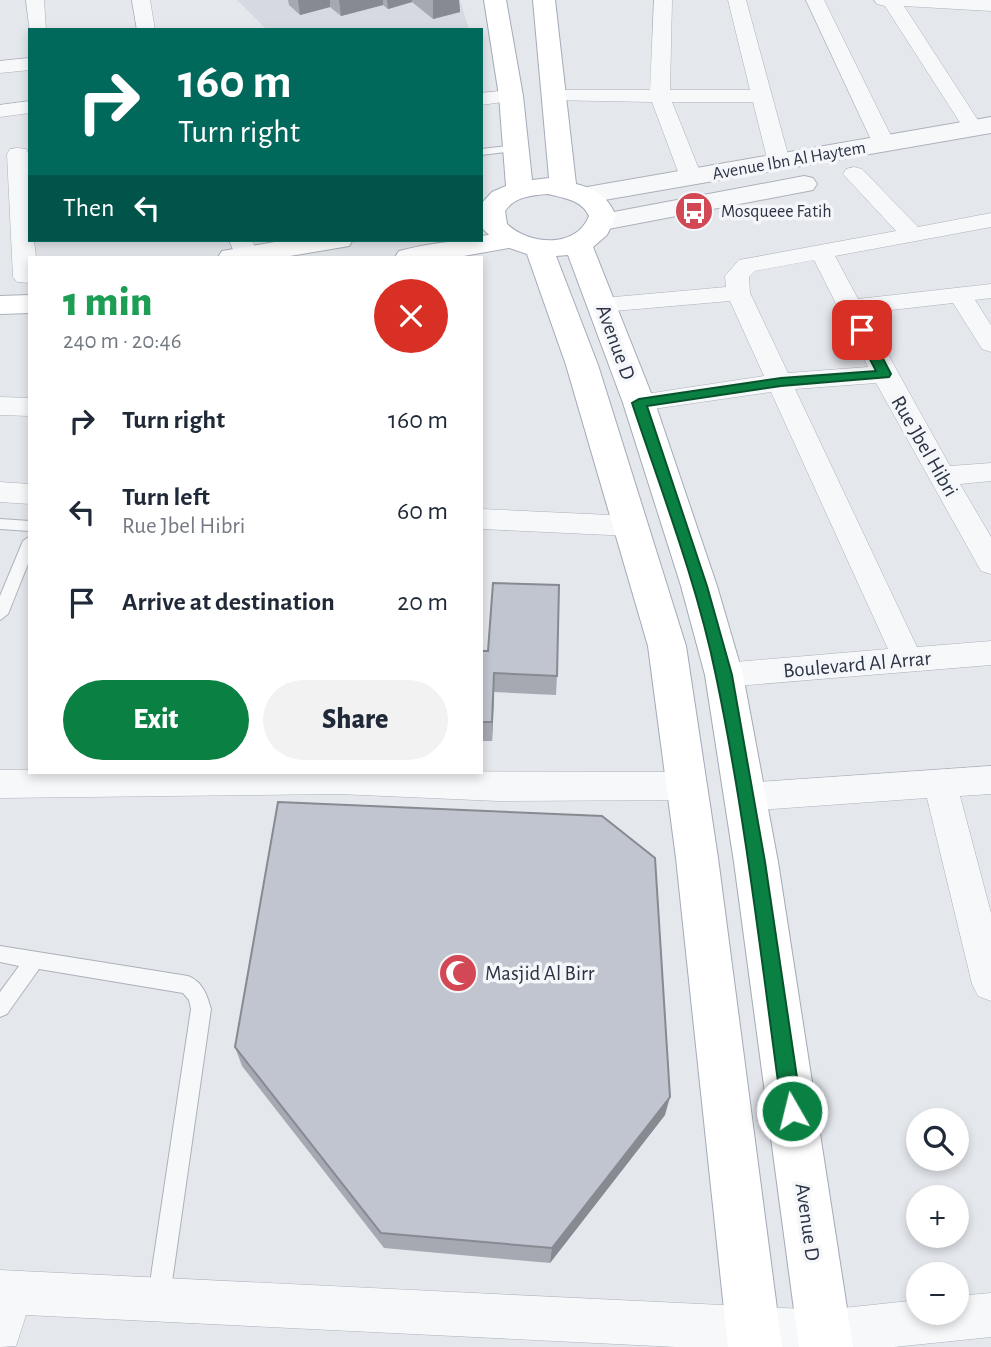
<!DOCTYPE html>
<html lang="en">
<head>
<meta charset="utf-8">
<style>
	:root { --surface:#fff; --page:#f2f2f3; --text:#1f2937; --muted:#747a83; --accent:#0b8043 }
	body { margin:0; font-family:"Alegreya Sans",sans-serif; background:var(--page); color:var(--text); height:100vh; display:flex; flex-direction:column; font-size:26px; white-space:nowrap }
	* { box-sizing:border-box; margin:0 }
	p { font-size:23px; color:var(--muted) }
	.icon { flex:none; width:38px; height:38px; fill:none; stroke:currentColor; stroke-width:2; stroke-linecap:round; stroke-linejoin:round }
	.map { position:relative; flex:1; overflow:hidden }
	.panel { position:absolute; left:28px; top:256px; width:455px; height:518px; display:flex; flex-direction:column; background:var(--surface); border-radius:0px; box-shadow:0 4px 10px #0003 }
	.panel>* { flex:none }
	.hud { position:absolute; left:28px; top:28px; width:455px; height:214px; border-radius:0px; box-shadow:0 4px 10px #0003; background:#00695c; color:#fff; overflow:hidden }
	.fabs { position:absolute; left:906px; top:1108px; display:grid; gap:14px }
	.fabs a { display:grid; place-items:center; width:63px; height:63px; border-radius:50%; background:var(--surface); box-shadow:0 4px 10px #0003; font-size:35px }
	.pin { position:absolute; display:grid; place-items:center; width:60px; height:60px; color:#fff; margin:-30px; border-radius:14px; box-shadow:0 4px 10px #0006 }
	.me { position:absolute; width:77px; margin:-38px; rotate:352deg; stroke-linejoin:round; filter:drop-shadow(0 0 5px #0008) }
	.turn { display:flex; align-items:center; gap:24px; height:147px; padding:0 35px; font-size:32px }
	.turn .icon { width:91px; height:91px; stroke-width:2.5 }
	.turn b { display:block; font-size:49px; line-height:60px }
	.then { display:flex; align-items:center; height:66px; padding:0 35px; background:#0003; gap:14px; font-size:26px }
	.round { display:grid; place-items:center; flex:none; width:74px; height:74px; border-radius:37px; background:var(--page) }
	.overview { display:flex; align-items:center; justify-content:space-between; height:119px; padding:0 35px }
	h1 { font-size:42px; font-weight:800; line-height:52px; color:#1e9e55 }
	.button { display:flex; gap:14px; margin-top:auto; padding:14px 35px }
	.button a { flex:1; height:80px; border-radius:42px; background:var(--accent); color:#fff; font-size:28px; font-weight:800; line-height:80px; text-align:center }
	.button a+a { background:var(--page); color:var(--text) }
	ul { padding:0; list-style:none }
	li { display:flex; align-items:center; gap:21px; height:91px; padding:0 35px }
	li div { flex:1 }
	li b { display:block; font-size:26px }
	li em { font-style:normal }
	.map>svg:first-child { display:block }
	.built { fill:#d6d9e1 }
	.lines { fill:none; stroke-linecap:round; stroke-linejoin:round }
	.service-casing { stroke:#acb1ba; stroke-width:2 }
	.minor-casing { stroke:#acb1ba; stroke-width:1 }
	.tertiary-casing { stroke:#acb1ba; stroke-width:2 }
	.secondary-casing { stroke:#acb1ba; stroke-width:2 }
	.primary-casing { stroke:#a3aab8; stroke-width:2 }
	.service { fill:#f7f8fa; fill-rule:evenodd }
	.minor { fill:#f7f8fa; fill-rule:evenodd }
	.tertiary { fill:#f7f8fa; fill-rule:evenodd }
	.secondary { fill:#fff; fill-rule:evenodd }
	.primary { fill:#fff; fill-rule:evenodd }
	.wall { fill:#a6a9b2 }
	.shaded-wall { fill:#878a91 }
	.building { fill:#c1c5cf; stroke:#878a91; stroke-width:2 }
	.route { fill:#0b8043; stroke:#07532c; stroke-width:2 }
	.labels { text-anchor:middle; stroke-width:7; stroke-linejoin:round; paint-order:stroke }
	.far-street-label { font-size:18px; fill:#2b3345; stroke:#f4f6f9 }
	.far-poi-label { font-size:18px; fill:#2b3345; stroke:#f4f6f9; text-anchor:start }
	.street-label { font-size:21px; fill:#2b3345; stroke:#f4f6f9 }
	.poi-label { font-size:21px; fill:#2b3345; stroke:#f4f6f9; text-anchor:start }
</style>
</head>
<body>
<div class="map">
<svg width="991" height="1347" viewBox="0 0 991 1347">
	<rect width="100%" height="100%" fill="#e4e7ec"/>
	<path class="built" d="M237,0h223l9,30h-202z"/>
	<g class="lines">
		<defs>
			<path id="service" d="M517,145l5,3 -1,2 -40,5v-6z
				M0,519l30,2v10l-30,-2z
				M30,536v23l-22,55 -8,6v-24l23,-55z
				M0,946l188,30c15,6 19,19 23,33l-41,287 -3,8 -8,3 -8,-3 -3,-8 43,-287 -2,-9 -6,-7 -144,-24 -32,45 -7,3v-25l19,-26 -19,-4z"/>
			<path id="minor" d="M26,0h18l2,30h-16v3z
				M132,0h18l5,30h-18z
				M654,0h18l-2,90h80l-22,-90h18l44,162 -3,5h-16l-3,-5 -15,-60h-81l30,75 -3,5h-16l-3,-5 -28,-75 -103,-2 -3,-4 3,-4 7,-2h94z
				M806,0h18l71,144 -4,4h-14l-4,-4z
				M874,0h117v11l-87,-5 79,122 -3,4h-14l-81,-126 -8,-2z
				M30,58v12l-30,3v-12z
				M511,90l7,2 3,4 -3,4 -37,5v-12z
				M30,101v12l-30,4v-12z
				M18,148l8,1 3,5 1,86h4l2,17h-6v26l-13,-1 -4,-5 -6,-123 3,-5z
				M854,167l8,2 56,58 73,-14v14l-156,29 23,43 133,-15v14l-16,2 16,25v27l-9,-3 -29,-46 -88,10 85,153 41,-3v18l-31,3 31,53v37l-10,-3 -105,-188 -81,6 122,258 74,-6v24l-267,22 -11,-3 -5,-9 5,-9 11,-3 164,-14 -117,-257 -132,19 -9,-2 -4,-6 4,-6 9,-2 125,-19 -34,-75 -127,11 -9,-2 -3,-5 3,-5 9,-2 123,-11 -1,-11 14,-16 157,-29 -53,-57 3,-5zM814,260l54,107 -80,6 -38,-80 -1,-16 6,-6z
				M229,240h23l6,15 -22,2z
				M0,397l30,1v18l-30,-1z
				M0,482l30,2v20l-30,-2z
				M481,509l150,7 10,3 4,7 -4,7 -10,3 -150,-7z
				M991,766v28l-31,2 31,117v88l-13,-5 -6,-12 -45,-186 -183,13 -12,-4 -5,-10 5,-10 12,-4z
				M0,770l687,2 12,4 5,10 -5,10 -12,4 -189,1 -159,-7 -339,4z
				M0,1270l824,40 95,-10v12h38v-16l34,-3v44l-97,10h-217l-651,-32 -10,31 -16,1z"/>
			<path id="tertiary" d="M991,117v16l-404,70 -10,-2 -4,-6 4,-6 10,-2z
				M804,176l9,2 4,6 -4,6 -210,40 -10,-2 -4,-6 4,-6 10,-2z"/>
			<path id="secondary" d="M510,232l10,2 4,6 -4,6 -62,11h-63l4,-6c27,-7 55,-11 82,-11v-4z
				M287,240h66l-4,6 -65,11h-66l4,-6z
				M30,295v18l-30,1v-18z"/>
			<path id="primary" d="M484,0h22l17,96 9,84 17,-2 -16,-178h22l21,184c21,5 32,13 40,32l-9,19 -14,12 62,156 62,183 26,89 35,187 75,485h-54l-65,-485 -29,-187 -24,-89 -58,-183 -55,-148 -12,1 42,109 88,281 32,212 64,489h-54l-52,-489 -28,-212 -82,-281 -39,-111 -29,-10 -17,-17v-23l11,-12 14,-6 -7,-90zM548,194c16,4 34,6 41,22 -13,33 -60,29 -82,8l-2,-13c9,-14 27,-16 43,-17z"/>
		</defs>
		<use href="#service" class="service-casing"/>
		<use href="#minor" class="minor-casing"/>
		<use href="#tertiary" class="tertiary-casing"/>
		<use href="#secondary" class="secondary-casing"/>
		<use href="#primary" class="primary-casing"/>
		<use href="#service" class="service"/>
		<use href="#minor" class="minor"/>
		<use href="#tertiary" class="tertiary"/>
		<use href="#secondary" class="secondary"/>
		<use href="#primary" class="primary"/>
	</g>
	<path class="wall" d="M288,0h171l1,12 -27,7 -21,-17 -24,7 -5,-4 -42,11 -11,-9 -30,8 -11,-10z
		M481,651l76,25 -1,19 -62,-3 -2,49h-11z
		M235,1047l430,68 -115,148 -166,-15 -142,-182z"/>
	<path class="shaded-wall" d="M298,0h32v7l-30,8z
		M339,0h44v5l-42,11z
		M387,0h25v2l-24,7z
		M433,0h26l1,12 -27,7z
		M494,673v19l-2,49v-19z
		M670,1097l-5,18 -115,148 2,-15z"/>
	<path class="building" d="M493,583l66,2 -2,91 -63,-3 -2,49h-11v-71h7z
		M278,802l324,14 53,42 15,239 -118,151 -171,-15 -146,-186z"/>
	<path class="route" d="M862,326l6,4 23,44 -2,3 -108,9 -134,20 60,180 25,89 33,187 37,249 -3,7 -7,3 -7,-3 -3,-7c-20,-145 -36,-292 -66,-435 -19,-93 -54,-183 -84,-273l7,-4 142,-21 95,-7 -21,-41z"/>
	<defs>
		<symbol id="bus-disc" viewBox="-11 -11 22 22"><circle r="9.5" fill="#d24855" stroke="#f4f6f9"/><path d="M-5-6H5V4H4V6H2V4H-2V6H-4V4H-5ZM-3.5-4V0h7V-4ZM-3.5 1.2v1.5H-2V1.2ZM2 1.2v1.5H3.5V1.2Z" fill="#fff"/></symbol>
		<symbol id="mosque-disc" viewBox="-11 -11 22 22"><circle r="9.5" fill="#d24855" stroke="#f4f6f9"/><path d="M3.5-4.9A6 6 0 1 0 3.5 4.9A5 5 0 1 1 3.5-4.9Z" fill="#fff"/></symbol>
	</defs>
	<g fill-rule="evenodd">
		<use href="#bus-disc" x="672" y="189" width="44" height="44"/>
		<use href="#mosque-disc" x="436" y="951" width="44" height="44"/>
	</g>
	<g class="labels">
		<g class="far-street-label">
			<text transform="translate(789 160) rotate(-10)" y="6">Avenue Ibn Al Haytem</text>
		</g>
		<g class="far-poi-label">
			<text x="721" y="217">Mosqueee Fatih</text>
		</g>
		<g class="street-label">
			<text transform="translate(616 342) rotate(70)" y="7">Avenue D</text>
			<text transform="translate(925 446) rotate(60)" y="7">Rue Jbel Hibri</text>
			<text transform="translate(857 664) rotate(-5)" y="7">Boulevard Al Arrar</text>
			<text transform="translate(808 1222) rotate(82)" y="7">Avenue D</text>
		</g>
		<g class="poi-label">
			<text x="485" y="980">Masjid Al Birr</text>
		</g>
	</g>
</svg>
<div class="fabs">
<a><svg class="icon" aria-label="search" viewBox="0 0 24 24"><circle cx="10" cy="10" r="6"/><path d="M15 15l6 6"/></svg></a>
<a>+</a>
<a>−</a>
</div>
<div class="pin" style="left:862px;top:330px;background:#d93025"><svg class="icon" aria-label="arrive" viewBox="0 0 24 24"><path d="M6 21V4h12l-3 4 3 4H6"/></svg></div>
<svg class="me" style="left:792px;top:1111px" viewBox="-20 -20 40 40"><circle r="17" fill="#0b8043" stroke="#fff" stroke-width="3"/><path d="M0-11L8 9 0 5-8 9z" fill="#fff"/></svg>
<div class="hud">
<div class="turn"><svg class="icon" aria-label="right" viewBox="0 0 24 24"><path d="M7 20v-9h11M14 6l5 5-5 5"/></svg><div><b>160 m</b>Turn right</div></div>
<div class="then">Then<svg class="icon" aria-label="left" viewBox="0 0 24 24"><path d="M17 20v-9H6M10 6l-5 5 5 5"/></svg></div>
</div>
<section class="panel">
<div class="overview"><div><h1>1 min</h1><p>240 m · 20:46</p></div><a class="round" style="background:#d93025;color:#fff"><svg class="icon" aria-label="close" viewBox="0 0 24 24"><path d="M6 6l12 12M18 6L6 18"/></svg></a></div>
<ul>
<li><svg class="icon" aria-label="right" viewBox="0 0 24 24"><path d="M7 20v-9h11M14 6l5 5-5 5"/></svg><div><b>Turn right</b></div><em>160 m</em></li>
<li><svg class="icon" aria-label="left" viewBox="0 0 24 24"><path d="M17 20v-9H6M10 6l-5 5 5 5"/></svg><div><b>Turn left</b><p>Rue Jbel Hibri</p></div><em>60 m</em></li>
<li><svg class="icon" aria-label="arrive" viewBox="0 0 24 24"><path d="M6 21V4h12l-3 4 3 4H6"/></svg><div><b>Arrive at destination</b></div><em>20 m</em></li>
</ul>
<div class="button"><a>Exit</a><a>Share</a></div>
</section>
</div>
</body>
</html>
